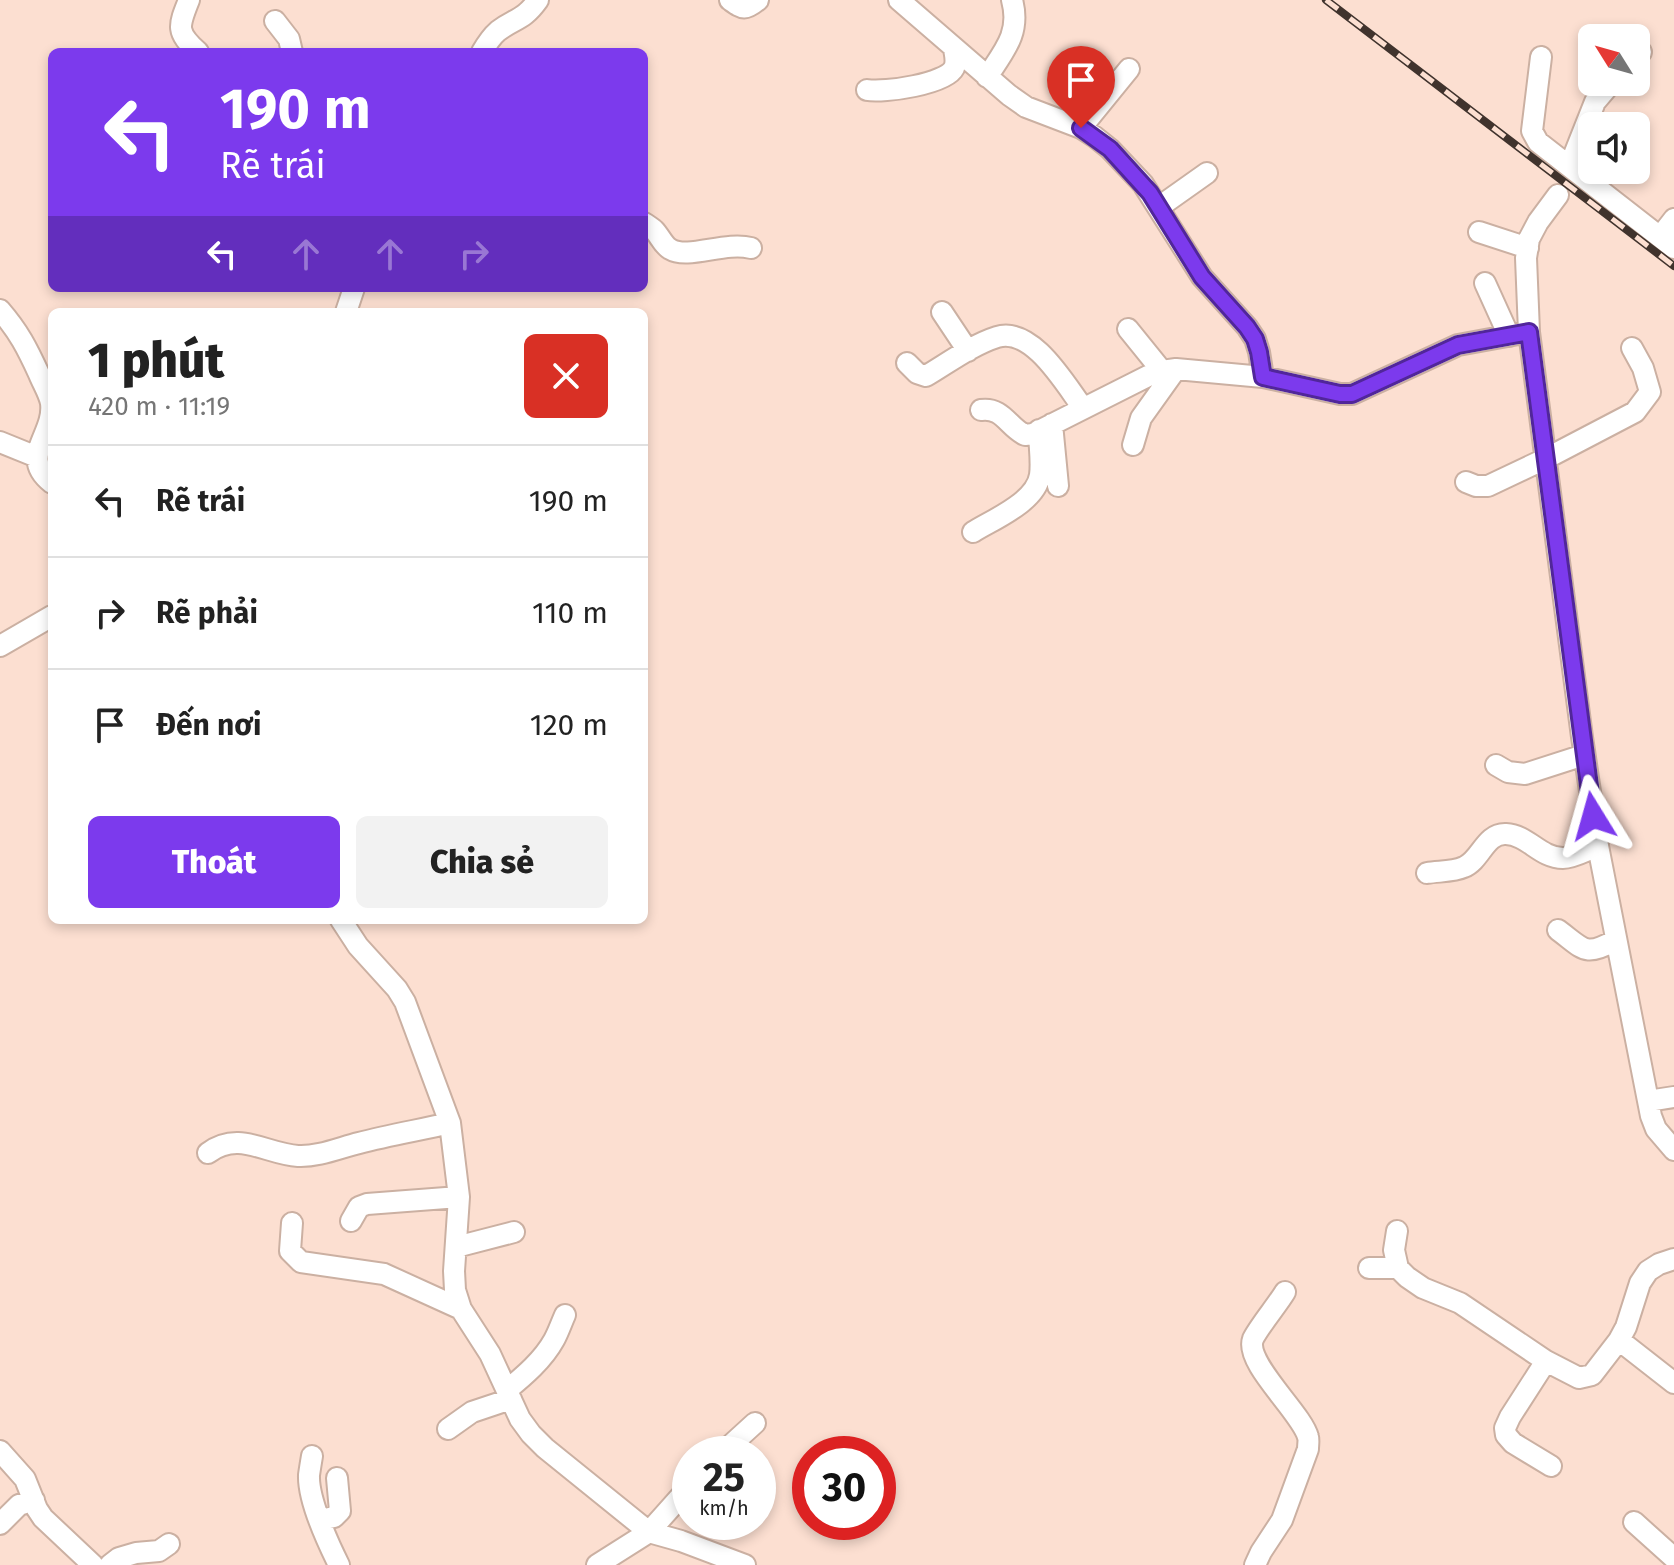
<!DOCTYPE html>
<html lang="vi">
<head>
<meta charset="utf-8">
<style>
	:root { --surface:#fff; --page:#f2f2f2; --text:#222; --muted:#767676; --line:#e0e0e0; --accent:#7c3aed }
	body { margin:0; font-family:"Fira Sans",sans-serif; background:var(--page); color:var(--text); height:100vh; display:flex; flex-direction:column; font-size:30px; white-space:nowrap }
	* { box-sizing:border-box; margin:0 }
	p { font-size:26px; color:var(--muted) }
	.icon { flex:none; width:44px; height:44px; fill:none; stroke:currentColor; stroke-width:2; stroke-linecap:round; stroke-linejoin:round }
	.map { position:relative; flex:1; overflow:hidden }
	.panel { position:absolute; left:48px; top:308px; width:600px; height:616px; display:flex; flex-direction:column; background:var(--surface); border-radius:12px; box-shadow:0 4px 12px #0003 }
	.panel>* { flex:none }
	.banner { position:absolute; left:48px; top:48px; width:600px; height:244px; border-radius:12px; box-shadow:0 4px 12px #0003; background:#7c3aed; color:#fff; overflow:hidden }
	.needle { width:52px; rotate:307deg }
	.tools { position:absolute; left:1578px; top:24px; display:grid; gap:16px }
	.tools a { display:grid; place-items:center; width:72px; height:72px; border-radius:12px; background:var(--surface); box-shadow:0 4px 12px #0003; font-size:40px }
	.speed { position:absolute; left:672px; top:1436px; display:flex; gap:16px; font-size:40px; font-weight:700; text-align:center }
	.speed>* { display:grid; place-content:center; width:104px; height:104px; border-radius:50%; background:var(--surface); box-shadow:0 4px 12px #0003; line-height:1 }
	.speed small { font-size:20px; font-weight:400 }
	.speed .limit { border:12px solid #d22; background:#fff; color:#111 }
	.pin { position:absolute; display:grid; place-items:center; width:68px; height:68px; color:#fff; margin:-82px -34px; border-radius:50% 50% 50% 0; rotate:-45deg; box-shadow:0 0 8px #0007 }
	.pin .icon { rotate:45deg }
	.me { position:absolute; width:88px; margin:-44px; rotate:352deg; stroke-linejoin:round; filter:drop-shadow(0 0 6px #0008) }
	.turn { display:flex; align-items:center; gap:28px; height:168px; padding:0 40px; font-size:36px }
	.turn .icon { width:104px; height:104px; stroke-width:2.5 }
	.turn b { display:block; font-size:56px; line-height:68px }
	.lanes { display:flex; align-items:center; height:76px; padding:0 40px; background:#0003; justify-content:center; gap:40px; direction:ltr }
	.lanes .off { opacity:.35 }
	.round { display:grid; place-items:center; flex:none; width:84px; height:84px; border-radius:12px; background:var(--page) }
	.overview { display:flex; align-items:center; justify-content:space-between; height:136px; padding:0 40px }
	h1 { font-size:48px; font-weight:800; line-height:60px }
	.primary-button { display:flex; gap:16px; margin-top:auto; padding:16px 40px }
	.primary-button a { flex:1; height:92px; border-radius:12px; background:var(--accent); color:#fff; font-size:32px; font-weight:800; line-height:92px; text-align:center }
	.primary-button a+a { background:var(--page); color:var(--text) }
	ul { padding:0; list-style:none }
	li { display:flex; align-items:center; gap:24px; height:112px; padding:0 40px; border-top:2px solid var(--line) }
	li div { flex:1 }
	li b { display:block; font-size:30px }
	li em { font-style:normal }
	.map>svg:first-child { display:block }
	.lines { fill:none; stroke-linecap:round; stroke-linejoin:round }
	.minor-casing { stroke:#cbb0a2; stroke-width:24 }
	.minor { stroke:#fff; stroke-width:20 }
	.rail-casing { stroke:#40332d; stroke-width:8 }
	.rail { stroke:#fcdfd1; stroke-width:5; stroke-dasharray:15; stroke-linecap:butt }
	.route-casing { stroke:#51269a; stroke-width:20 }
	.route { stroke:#7c3aed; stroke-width:14 }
</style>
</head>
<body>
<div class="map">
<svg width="1674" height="1565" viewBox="0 0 1674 1565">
	<rect width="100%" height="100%" fill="#fcdfd1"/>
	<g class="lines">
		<defs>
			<path id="minor" d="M189,0c-11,27 -13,32 9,52
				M730,0c13,9 15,11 28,0
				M899,0l110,95 17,12 55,21 14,9 15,12 33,35 59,93 45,50 8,12 4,13 4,25
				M275,21l14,18 3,13
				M482,52c4,-7 9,-15 16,-21 17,-13 25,-10 40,-31
				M1541,57l-9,74 6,11 136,106
				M1636,57l5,-5
				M987,77c17,-26 34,-44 25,-77
				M867,90c17,3 79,-6 87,-22 3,-6 1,-13 0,-19
				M1081,128l48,-59
				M1570,165l25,-63 17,-20
				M1558,195l-20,27 -9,17 -3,19 3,74 53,405 16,109 53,270 5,13 18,21
				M1159,207l48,-34
				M644,223c2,1 9,6 10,7 6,6 9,15 16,19 18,11 55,-8 81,-1
				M1479,232l49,16
				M1660,237l14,-18
				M1485,283l24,53
				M0,310c19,22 27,38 39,64 4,10 10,19 12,29 4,32 -33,54 1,80
				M346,312l8,-24
				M942,312l26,39
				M1128,329l34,42
				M907,363l10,10 9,3c22,-13 46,-31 71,-39 35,-11 68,47 86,71
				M981,410c22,-3 27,17 44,25l8,-1 115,-58 14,-5 14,-2 87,8 77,17h12l106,-49 71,-13
				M1052,424l6,62
				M0,442l37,15
				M1133,445l8,-27 35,-49
				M1466,482l10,4h12l59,-28 88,-46 15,-20 -7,-24 -11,-20
				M973,532c21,-13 63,-30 67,-57 2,-14 -1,-30 -1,-45
				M0,646l52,-30
				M1496,765l12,7 17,2 59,-19
				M1427,873c12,-2 26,-1 37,-6 17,-7 21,-34 42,-33 22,1 34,24 57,24 11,0 24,-8 35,-12
				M341,920l17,26 39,43 8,13 45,121 9,74 -5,74 1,19 6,19 29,45 30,65 11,15 14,14 104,84 41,-46
				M1558,930c27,20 26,27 58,10
				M1648,1101l26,-4
				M208,1153c31,-23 58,1 90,3 20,1 41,-8 61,-13 30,-8 61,-13 91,-20
				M351,1221l8,-14 8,-3 92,-7
				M292,1223l-2,28 11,11 83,12 77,35
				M1397,1231l-3,19 4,18 9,9 16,11 37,15 86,58 33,17 13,-3 27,-35 7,-13 14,-44 8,-12 11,-7 15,-5
				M456,1247l58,-15
				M1369,1268h29
				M1619,1340l55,43
				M1546,1361l-36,56 -5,11 1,7 7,8 38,23
				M507,1390c17,-14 36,-30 47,-50 4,-7 7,-16 11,-25
				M448,1429l24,-17 39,-13
				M0,1451l25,28 12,30 6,9 50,47
				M721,1454l34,-31
				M312,1456c-1,6 -2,12 -3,19 -1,24 19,68 30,90
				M320,1520l14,-3 6,-6 -3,-33
				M1634,1522l40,36
				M0,1524l19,-19 15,-5
				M110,1565l9,-7 17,-5 23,-2 10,-7
				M597,1565l52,-33 32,9 64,24
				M1255,1565l6,-13 21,-32 26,-71c0,-4 1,-9 0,-12 -6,-24 -64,-74 -55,-98 5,-11 25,-35 32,-47"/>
		</defs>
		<use href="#minor" class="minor-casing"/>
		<use href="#minor" class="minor"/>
		<defs>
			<path id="rail" d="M1326,0l348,266"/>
		</defs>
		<use href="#rail" class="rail-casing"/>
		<use href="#rail" class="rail"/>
	</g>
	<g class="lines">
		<defs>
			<path id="route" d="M1081,128l29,21 40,44 52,84 45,50 8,12 4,13 4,25 77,17h12l106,-49 71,-13 64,484"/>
		</defs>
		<use href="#route" class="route-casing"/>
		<use href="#route" class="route"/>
	</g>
</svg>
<div class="tools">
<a><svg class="needle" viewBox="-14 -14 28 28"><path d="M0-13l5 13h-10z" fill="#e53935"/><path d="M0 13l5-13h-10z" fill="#767676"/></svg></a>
<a><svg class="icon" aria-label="sound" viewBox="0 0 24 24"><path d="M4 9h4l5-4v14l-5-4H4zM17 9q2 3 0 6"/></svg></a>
</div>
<div class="speed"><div>25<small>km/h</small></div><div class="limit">30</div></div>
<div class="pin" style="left:1081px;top:128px;background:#d93025"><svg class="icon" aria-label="arrive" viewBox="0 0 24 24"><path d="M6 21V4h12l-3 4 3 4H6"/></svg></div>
<svg class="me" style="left:1593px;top:816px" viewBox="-20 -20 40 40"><path d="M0-17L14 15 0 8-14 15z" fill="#7c3aed" stroke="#fff" stroke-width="4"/></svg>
<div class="banner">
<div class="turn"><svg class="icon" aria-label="left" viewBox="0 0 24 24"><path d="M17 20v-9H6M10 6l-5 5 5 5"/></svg><div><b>190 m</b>Rẽ trái</div></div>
<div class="lanes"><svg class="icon" aria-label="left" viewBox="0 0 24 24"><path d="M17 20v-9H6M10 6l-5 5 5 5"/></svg><svg class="icon off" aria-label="ahead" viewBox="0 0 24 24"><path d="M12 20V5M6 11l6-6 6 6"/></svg><svg class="icon off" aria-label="ahead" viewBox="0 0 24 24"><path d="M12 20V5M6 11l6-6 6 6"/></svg><svg class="icon off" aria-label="right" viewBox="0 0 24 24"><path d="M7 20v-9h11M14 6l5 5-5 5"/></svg></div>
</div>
<section class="panel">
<div class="overview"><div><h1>1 phút</h1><p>420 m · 11:19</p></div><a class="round" style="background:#d93025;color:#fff"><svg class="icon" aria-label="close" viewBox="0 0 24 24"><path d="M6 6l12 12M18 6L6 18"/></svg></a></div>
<ul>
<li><svg class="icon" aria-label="left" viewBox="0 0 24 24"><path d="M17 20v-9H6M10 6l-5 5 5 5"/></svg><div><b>Rẽ trái</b></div><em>190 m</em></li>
<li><svg class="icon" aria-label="right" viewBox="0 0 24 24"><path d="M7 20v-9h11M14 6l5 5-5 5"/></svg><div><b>Rẽ phải</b></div><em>110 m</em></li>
<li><svg class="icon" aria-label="arrive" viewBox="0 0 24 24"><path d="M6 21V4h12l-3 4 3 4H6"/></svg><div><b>Đến nơi</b></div><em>120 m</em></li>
</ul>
<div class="primary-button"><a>Thoát</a><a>Chia sẻ</a></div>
</section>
</div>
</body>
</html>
